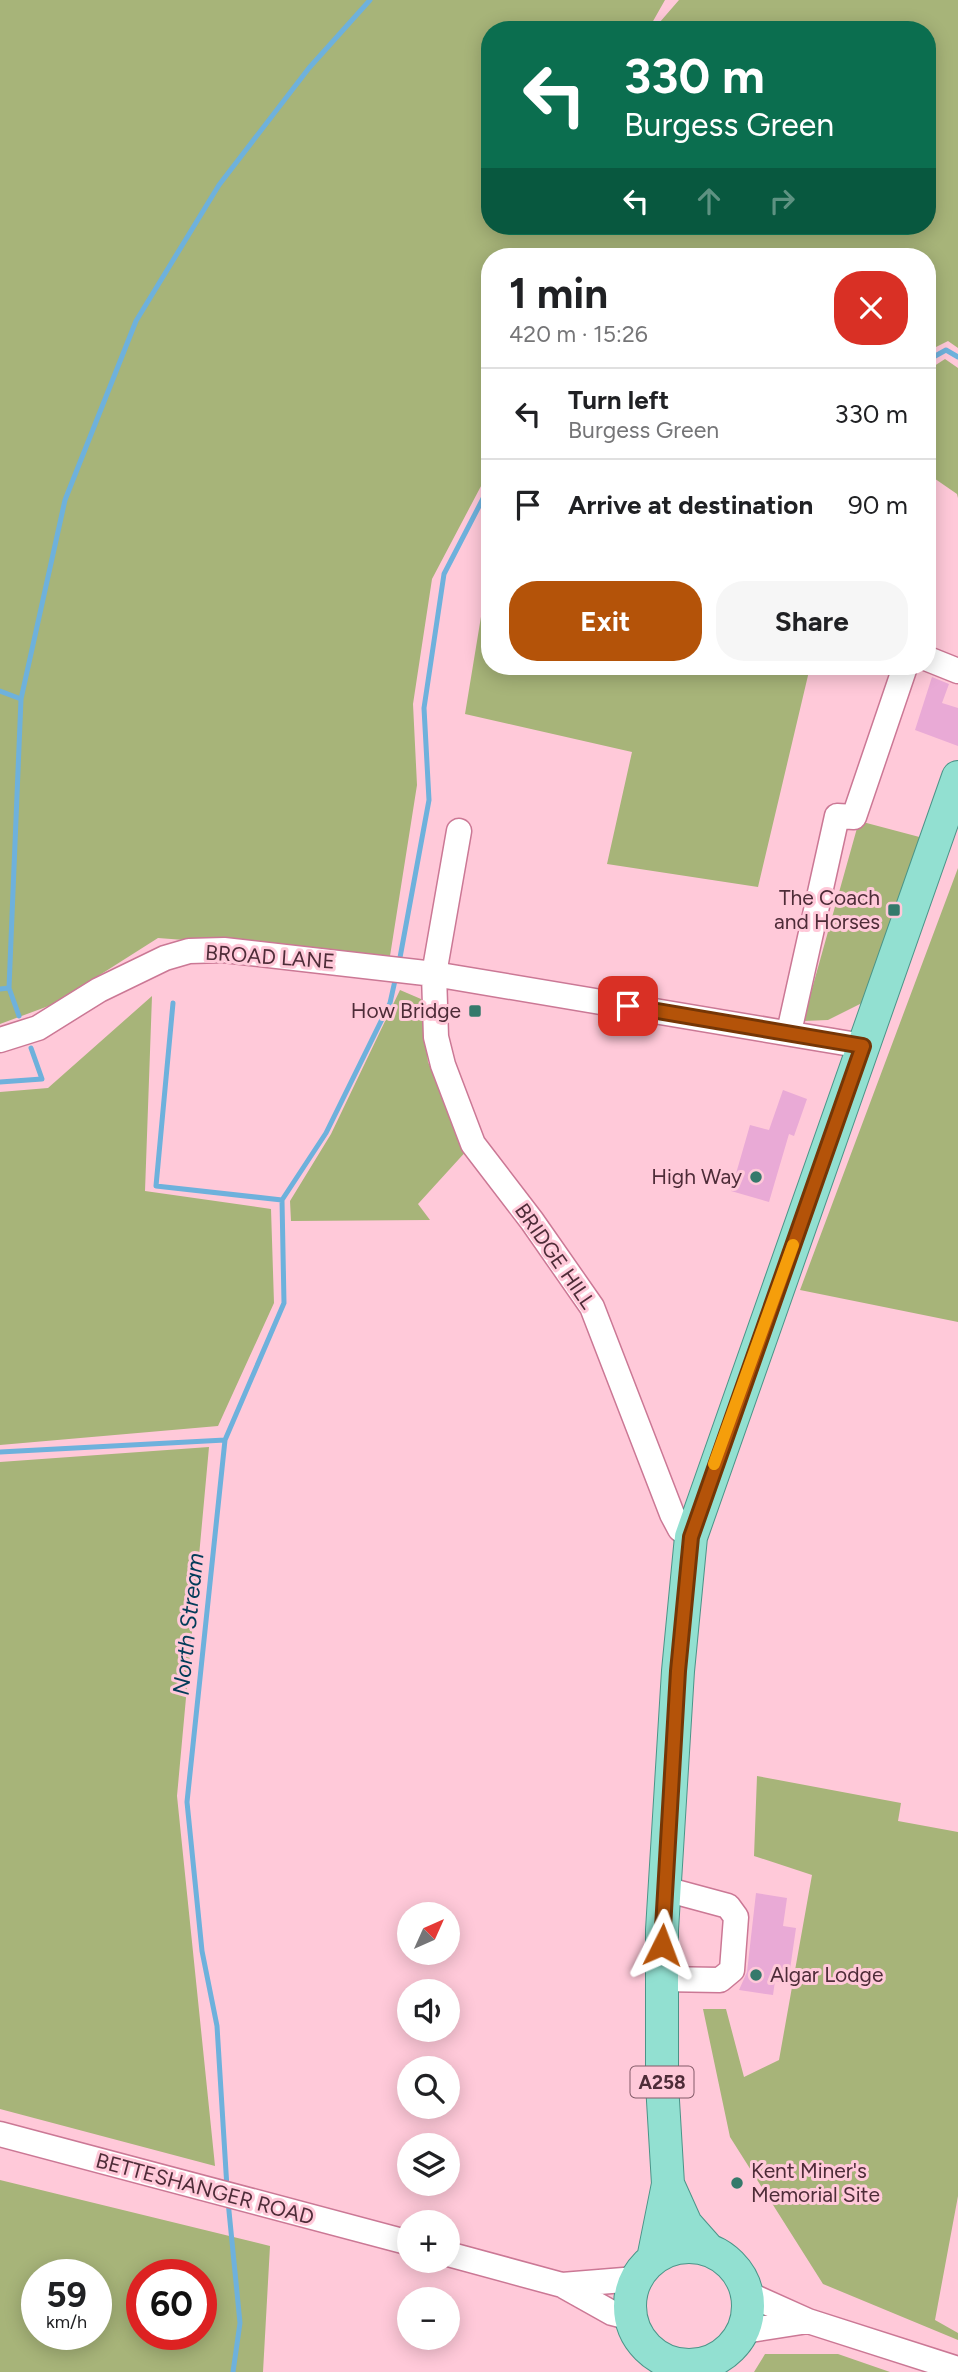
<!DOCTYPE html>
<html lang="en">
<head>
<meta charset="utf-8">
<style>
	:root { --surface:#fff; --page:#f6f6f6; --text:#202124; --muted:#757577; --line:#e0e0e0; --accent:#b45309 }
	body { margin:0; font-family:Figtree,sans-serif; background:var(--page); color:var(--text); height:100vh; display:flex; flex-direction:column; font-size:26px; white-space:nowrap }
	* { box-sizing:border-box; margin:0 }
	p { font-size:23px; color:var(--muted) }
	.icon { flex:none; width:38px; height:38px; fill:none; stroke:currentColor; stroke-width:2; stroke-linecap:round; stroke-linejoin:round }
	.map { position:relative; flex:1; overflow:hidden }
	.panel { position:absolute; left:481px; top:248px; width:455px; height:427px; display:flex; flex-direction:column; background:var(--surface); border-radius:28px; box-shadow:0 4px 18px #0003 }
	.panel>* { flex:none }
	.guide { position:absolute; left:481px; top:21px; width:455px; height:214px; border-radius:28px; box-shadow:0 4px 18px #0003; background:#0b6e4f; color:#fff; overflow:hidden }
	.needle { width:46px; rotate:45deg }
	.tools { position:absolute; left:397px; top:1902px; display:grid; gap:14px }
	.tools a { display:grid; place-items:center; width:63px; height:63px; border-radius:50%; background:var(--surface); box-shadow:0 4px 18px #0003; font-size:35px }
	.speed { position:absolute; left:21px; top:2259px; display:flex; gap:14px; font-size:35px; font-weight:700; text-align:center }
	.speed>* { display:grid; place-content:center; width:91px; height:91px; border-radius:50%; background:var(--surface); box-shadow:0 4px 18px #0003; line-height:1 }
	.speed small { font-size:18px; font-weight:400 }
	.speed .limit { border:10px solid #d22; background:#fff; color:#111 }
	.pin { position:absolute; display:grid; place-items:center; width:60px; height:60px; color:#fff; margin:-30px; border-radius:14px; box-shadow:0 4px 10px #0006 }
	.me { position:absolute; width:77px; margin:-38px; rotate:3deg; stroke-linejoin:round; filter:drop-shadow(0 0 5px #0008) }
	.turn { display:flex; align-items:center; gap:24px; height:147px; padding:0 28px; font-size:32px }
	.turn .icon { width:91px; height:91px; stroke-width:2.5 }
	.turn b { display:block; font-size:49px; line-height:60px }
	.lanes { display:flex; align-items:center; height:66px; padding:0 28px; background:#0003; justify-content:center; gap:35px; direction:ltr }
	.lanes .off { opacity:.35 }
	.round { display:grid; place-items:center; flex:none; width:74px; height:74px; border-radius:28px; background:var(--page) }
	.overview { display:flex; align-items:center; justify-content:space-between; height:119px; padding:0 28px }
	h1 { font-size:42px; font-weight:700; line-height:52px }
	.cta { display:flex; gap:14px; margin-top:auto; padding:14px 28px }
	.cta a { flex:1; height:80px; border-radius:28px; background:var(--accent); color:#fff; font-size:28px; font-weight:700; line-height:80px; text-align:center }
	.cta a+a { background:var(--page); color:var(--text) }
	ul { padding:0; list-style:none }
	li { display:flex; align-items:center; gap:21px; height:91px; padding:0 28px; border-top:2px solid var(--line) }
	li div { flex:1 }
	li b { display:block; font-size:26px }
	li em { font-style:normal }
	.map>svg:first-child { display:block }
	.green { fill:#a7b479; fill-rule:evenodd }
	.lines { fill:none; stroke-linecap:round; stroke-linejoin:round }
	.stream { stroke:#6eb1dc; stroke-width:5 }
	.building { fill:#e9aad6 }
	.minor-casing { stroke:#cb7895; stroke-width:27 }
	.major-casing { stroke:#4b9488; stroke-width:34 }
	.minor { stroke:#fff; stroke-width:24 }
	.major { stroke:#92e0d1; stroke-width:32 }
	.route-casing { stroke:#753606; stroke-width:18 }
	.route { stroke:#b45309; stroke-width:12 }
	.slow { stroke:#f59e0b; stroke-width:12 }
	.poi-dot { fill:#35796b; stroke:#ffc9d9; stroke-width:2.5 }
	.labels { text-anchor:middle; stroke-width:6; stroke-linejoin:round; paint-order:stroke }
	.shield { fill:#ffc9d9; stroke:#835b68; stroke-width:2 }
	.shield-label { font-size:19px; font-weight:bold; fill:#4e2c38 }
	.poi-label { font-size:21px; fill:#4e2c38; stroke:#ffc9d9; text-anchor:end }
	.street-label { font-size:21px; fill:#4e2c38; stroke:#ffc9d9 }
	.water-label { font-size:23px; font-style:italic; fill:#023c59; stroke:#ffc9d9 }
</style>
</head>
<body>
<div class="map">
<svg width="958" height="2372" viewBox="0 0 958 2372">
	<rect width="100%" height="100%" fill="#ffc9d9"/>
	<path class="green" d="M0,0h665l-17,30h-158v196h438v-196h-275l26,-30h279v348l-10,-7 -20,10v-94h-438v212l-58,110 -19,125 4,81 -27,171 -232,-18 -104,66 -54,20z
		M945,359l13,9v130l-1,-4 -29,-20v-104z
		M490,562v105h320l-52,220 -151,-23 25,-112 -167,-38z
		M859,821l68,18 -63,163 -36,18 -25,1z
		M958,868v454l-158,-32z
		M400,990l21,9 7,63 41,86 -51,56 12,16 -139,1 -1,-20 41,-67z
		M152,996l-7,195 126,18 3,94 -56,123 -218,19v-353l48,-4z
		M209,1447l-32,349 38,370 -215,-57v-647z
		M757,1776l144,27 -3,18 60,11v364l-23,124 23,13v7l-135,-56 -93,-147 -27,-128h23l18,68 35,-17 33,-185 -58,-19z
		M0,2180l270,66 -7,126h-263zM37,2275h59v59h-59zM142,2275h59v59h-59z
		M765,2354h73l52,18h-136z"/>
	<g class="lines">
		<path class="stream" d="M928,360l18,-10 12,7
			M0,691l21,8
			M399,963l30,-163 -5,-92 20,-134 46,-89
			M9,988l10,28
			M0,989l9,-1 12,-289 44,-199 71,-179 83,-136 90,-117 61,-68
			M173,1003l-17,183 126,14
			M0,1082l42,-3 -11,-31
			M282,1200l44,-67 64,-130 6,-27
			M0,1452l225,-12
			M227,2188l-10,-162 -15,-75 -15,-149 38,-362 59,-137 -2,-103
			M228,2201l12,122 -7,49"/>
	</g>
	<path class="building" d="M932,677l17,7 -7,19 16,5v38l-43,-16z
		M783,1090l24,9 -13,37 -5,-2 -20,68 -38,-11 19,-66 19,5z
		M756,1893l31,5 -4,28 13,2 -8,55 -13,-2 -2,14 -34,-5 8,-18z"/>
	<g class="lines">
		<defs>
			<path id="minor" d="M928,659l30,12
				M459,831l-25,143 2,63 7,28 30,79 59,77 60,86 80,207 8,15 11,8
				M789,1032l48,-216 17,1 51,-150
				M0,1040l38,-12 61,-38 66,-32 24,-7 35,-1 210,24 429,72
				M661,1979l59,1 12,-10 4,-53 -8,-11 -63,-17
				M0,2134l410,109
				M448,2254l114,31 50,28 19,5
				M562,2285l74,-6
				M748,2294l60,27 150,48
				M744,2331l64,-10"/>
			<path id="major" d="M630 2306a59 59 0 1 1 118 0a59 59 0 1 1-118 0Z
				M709,2250l-23,-26 -18,-40 -6,-100v-154l16,-259 13,-134 267,-760
				M653,2259l15,-75"/>
		</defs>
		<use href="#minor" class="minor-casing"/>
		<use href="#major" class="major-casing"/>
		<use href="#minor" class="minor"/>
		<use href="#major" class="major"/>
	</g>
	<g class="lines">
		<defs>
			<path id="route" d="M628,1006l235,40 -172,491 -13,134 -16,274"/>
		</defs>
		<use href="#route" class="route-casing"/>
		<use href="#route" class="route"/>
		<path class="slow" d="M714,1464l79,-219"/>
	</g>
	<g class="poi-dot">
		<rect x="887" y="903" width="14" height="14" rx="3.5"/>
		<rect x="468" y="1004" width="14" height="14" rx="3.5"/>
		<circle cx="756" cy="1177" r="7"/>
		<circle cx="756" cy="1975" r="7"/>
		<circle cx="737" cy="2183" r="7"/>
	</g>
	<g class="labels">
		<rect class="shield" x="630.5" y="2066.5" width="63" height="31" rx="5"/>
		<g class="shield-label">
			<text x="662" y="2089">A258</text>
		</g>
		<g class="poi-label">
			<text x="880" y="905">The Coach<tspan x="880" dy="24">and Horses</tspan></text>
			<text x="461" y="1018">How Bridge</text>
			<text x="742" y="1184">High Way</text>
			<text x="770" y="1982" text-anchor="start">Algar Lodge</text>
			<text x="751" y="2178" text-anchor="start">Kent Miner's<tspan x="751" dy="24">Memorial Site</tspan></text>
		</g>
		<g class="street-label">
			<text transform="translate(270 957) rotate(4)" y="7">BROAD LANE</text>
			<text transform="translate(555 1256) rotate(55)" y="7">BRIDGE HILL</text>
			<text transform="translate(205 2189) rotate(15)" y="7">BETTESHANGER ROAD</text>
		</g>
		<g class="water-label">
			<text transform="translate(188 1624) rotate(-84)" y="8">North Stream</text>
		</g>
	</g>
</svg>
<div class="tools">
<a><svg class="needle" viewBox="-14 -14 28 28"><path d="M0-13l5 13h-10z" fill="#e53935"/><path d="M0 13l5-13h-10z" fill="#757577"/></svg></a>
<a><svg class="icon" aria-label="sound" viewBox="0 0 24 24"><path d="M4 9h4l5-4v14l-5-4H4zM17 9q2 3 0 6"/></svg></a>
<a><svg class="icon" aria-label="search" viewBox="0 0 24 24"><circle cx="10" cy="10" r="6"/><path d="M15 15l6 6"/></svg></a>
<a><svg class="icon" aria-label="layers" viewBox="0 0 24 24"><path d="M12 4l9 5-9 5-9-5zM3 14l9 5 9-5"/></svg></a>
<a>+</a>
<a>−</a>
</div>
<div class="speed"><div>59<small>km/h</small></div><div class="limit">60</div></div>
<div class="pin" style="left:628px;top:1006px;background:#d93025"><svg class="icon" aria-label="arrive" viewBox="0 0 24 24"><path d="M6 21V4h12l-3 4 3 4H6"/></svg></div>
<svg class="me" style="left:662px;top:1945px" viewBox="-20 -20 40 40"><path d="M0-17L14 15 0 8-14 15z" fill="#b45309" stroke="#fff" stroke-width="4"/></svg>
<div class="guide">
<div class="turn"><svg class="icon" aria-label="left" viewBox="0 0 24 24"><path d="M17 20v-9H6M10 6l-5 5 5 5"/></svg><div><b>330 m</b>Burgess Green</div></div>
<div class="lanes"><svg class="icon" aria-label="left" viewBox="0 0 24 24"><path d="M17 20v-9H6M10 6l-5 5 5 5"/></svg><svg class="icon off" aria-label="ahead" viewBox="0 0 24 24"><path d="M12 20V5M6 11l6-6 6 6"/></svg><svg class="icon off" aria-label="right" viewBox="0 0 24 24"><path d="M7 20v-9h11M14 6l5 5-5 5"/></svg></div>
</div>
<section class="panel">
<div class="overview"><div><h1>1 min</h1><p>420 m · 15:26</p></div><a class="round" style="background:#d93025;color:#fff"><svg class="icon" aria-label="close" viewBox="0 0 24 24"><path d="M6 6l12 12M18 6L6 18"/></svg></a></div>
<ul>
<li><svg class="icon" aria-label="left" viewBox="0 0 24 24"><path d="M17 20v-9H6M10 6l-5 5 5 5"/></svg><div><b>Turn left</b><p>Burgess Green</p></div><em>330 m</em></li>
<li><svg class="icon" aria-label="arrive" viewBox="0 0 24 24"><path d="M6 21V4h12l-3 4 3 4H6"/></svg><div><b>Arrive at destination</b></div><em>90 m</em></li>
</ul>
<div class="cta"><a>Exit</a><a>Share</a></div>
</section>
</div>
</body>
</html>
